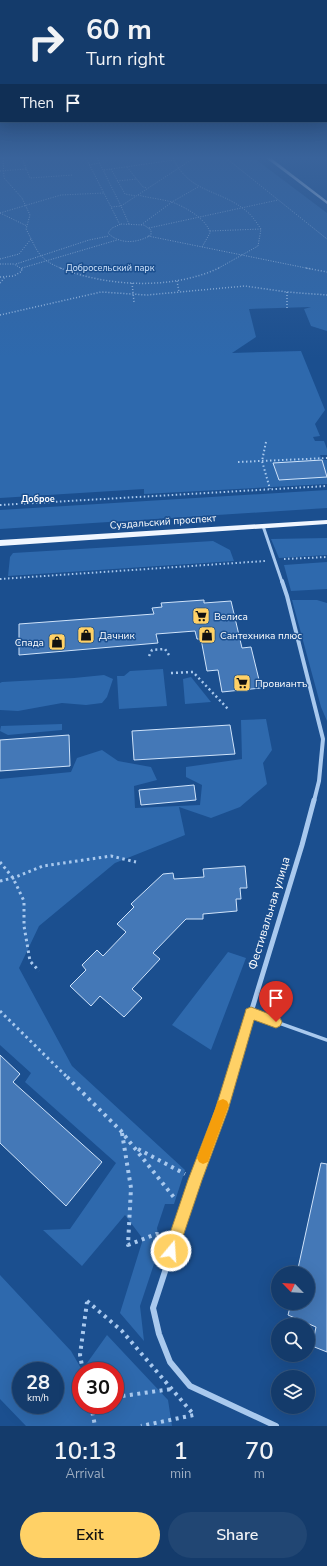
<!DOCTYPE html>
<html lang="en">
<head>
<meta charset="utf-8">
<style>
	:root { --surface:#143b6b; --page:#214673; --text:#f1f3f6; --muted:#9dadc1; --line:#33557e; --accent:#ffd166 }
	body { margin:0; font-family:"Nunito Sans",sans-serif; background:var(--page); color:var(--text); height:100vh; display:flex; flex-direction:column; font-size:15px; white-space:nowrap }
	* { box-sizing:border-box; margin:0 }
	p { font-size:13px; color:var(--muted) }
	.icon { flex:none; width:22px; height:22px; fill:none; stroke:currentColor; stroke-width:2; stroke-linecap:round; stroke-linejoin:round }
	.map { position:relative; height:1426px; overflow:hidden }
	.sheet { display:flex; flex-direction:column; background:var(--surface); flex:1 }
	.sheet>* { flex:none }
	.banner { position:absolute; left:0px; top:0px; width:327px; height:122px; box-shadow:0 4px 16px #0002,0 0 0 1px var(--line); background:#143b6b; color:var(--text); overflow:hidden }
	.needle { width:26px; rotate:295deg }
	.fabs { position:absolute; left:271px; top:1266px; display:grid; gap:8px }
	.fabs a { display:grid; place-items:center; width:44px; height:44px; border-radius:50%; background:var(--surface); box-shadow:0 4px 16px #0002,0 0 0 1px var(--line); font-size:20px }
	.speed { position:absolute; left:12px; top:1362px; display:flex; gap:8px; font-size:20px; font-weight:700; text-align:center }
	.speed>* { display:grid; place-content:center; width:52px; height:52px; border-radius:50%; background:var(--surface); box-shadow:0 4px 16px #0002,0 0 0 1px var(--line); line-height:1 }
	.speed small { font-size:10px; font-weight:400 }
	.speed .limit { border:6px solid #d22; background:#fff; color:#111 }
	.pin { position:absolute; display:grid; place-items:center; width:34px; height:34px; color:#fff; margin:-41px -17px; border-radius:50% 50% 50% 0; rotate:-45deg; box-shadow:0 0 4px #0007 }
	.pin .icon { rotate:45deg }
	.me { position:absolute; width:44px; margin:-22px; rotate:18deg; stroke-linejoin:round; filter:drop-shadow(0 0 3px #0008) }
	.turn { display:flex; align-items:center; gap:14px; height:84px; padding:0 20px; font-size:18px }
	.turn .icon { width:52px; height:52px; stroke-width:2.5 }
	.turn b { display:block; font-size:28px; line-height:34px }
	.then { display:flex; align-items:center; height:38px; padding:0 20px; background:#0003; gap:8px; font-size:15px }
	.eta { display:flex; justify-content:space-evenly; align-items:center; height:68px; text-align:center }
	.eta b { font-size:24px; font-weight:600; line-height:28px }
	.action { display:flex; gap:8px; margin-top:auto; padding:8px 20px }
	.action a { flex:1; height:46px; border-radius:24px; background:var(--accent); color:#111; font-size:16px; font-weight:600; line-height:46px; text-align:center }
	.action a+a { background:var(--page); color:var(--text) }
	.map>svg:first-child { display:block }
	.green { fill:#2e69ad; fill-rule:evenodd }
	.building { fill:#4478b7; stroke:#cfe3fa }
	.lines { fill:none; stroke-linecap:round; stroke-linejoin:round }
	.path-far5 { stroke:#a9c9ee; stroke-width:1; stroke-dasharray:1 1.5; stroke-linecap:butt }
	.path-far4 { stroke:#a9c9ee; stroke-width:1.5; stroke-dasharray:1 2; stroke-linecap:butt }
	.path-far3 { stroke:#a9c9ee; stroke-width:2; stroke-dasharray:1.5 2.5; stroke-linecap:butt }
	.path-far2 { stroke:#a9c9ee; stroke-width:2.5; stroke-dasharray:2 3; stroke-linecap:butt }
	.path-far1 { stroke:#a9c9ee; stroke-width:3; stroke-dasharray:2.5 3.5; stroke-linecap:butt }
	.path { stroke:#a9c9ee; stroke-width:4; stroke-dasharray:3 4.5; stroke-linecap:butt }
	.lane { stroke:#a9c9ee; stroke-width:3.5 }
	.street-far3 { stroke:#a9c9ee; stroke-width:3 }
	.street-far2 { stroke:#a9c9ee; stroke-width:4 }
	.street-far1 { stroke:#a9c9ee; stroke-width:5 }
	.street { stroke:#a9c9ee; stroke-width:6 }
	.secondary { fill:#d6e6fa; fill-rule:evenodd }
	.primary { fill:#f0f6ff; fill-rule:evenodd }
	.route { fill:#ffd166; stroke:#a68842 }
	.slow { fill:#f59e0b }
	.labels { text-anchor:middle; stroke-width:3; stroke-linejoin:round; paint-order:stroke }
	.far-park-label { font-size:9px; fill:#cfe3fa; stroke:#1b4f8f }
	.far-neighbourhood-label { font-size:9px; font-weight:bold; fill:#fff; stroke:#1b4f8f }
	.street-label { font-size:10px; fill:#fff; stroke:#1b4f8f }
	.poi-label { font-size:10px; fill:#fff; stroke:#1b4f8f; text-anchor:start }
	.near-street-label { font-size:12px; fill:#fff; stroke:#1b4f8f }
</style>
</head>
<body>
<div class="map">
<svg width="327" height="1426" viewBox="0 0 327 1426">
	<rect width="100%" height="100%" fill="#1b4f8f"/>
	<path class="green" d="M0,158h254l73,55v118l-16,-5 -7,-17 7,-2 -62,2 7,28 -24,16 69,-2 24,59 -10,14 5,12 -7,1 2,4h9l3,8v6h-7l2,5h5v24l-183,10v-5l-144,9z
		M327,490v18l-327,21v-19z
		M327,538v17l-48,3 -8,-19z
		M213,541l17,9 4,11 -226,15 2,-19 3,-4z
		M327,562v27l-36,2 -7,-26z
		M292,600h25l10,3v118l-6,-14z
		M163,669l4,37 -48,3 -2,-33h7l6,-5z
		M104,675l9,4 -6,18 -5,6 -16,2 -24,-2 -44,8 -18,-1v-27l2,-1 72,-4z
		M191,677l20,25 -26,2 -2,-25z
		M266,719l6,31 -9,13 4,21 -27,23 -29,11 -32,-11 6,28 -70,28 -76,63 -20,42 53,98 113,104 -11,34h-9l-8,24 3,18 -20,60 4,35 -24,-28 23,-74 -18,-24 -43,51 -39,-36 27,-1 46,-66 -91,-81 6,-9 -31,-28v-266l71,-7 6,-14 25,-8 16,11 33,6 6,13 -23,6 1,22 65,-3 2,-20 -16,-8v-10l56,-8 -1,-39z
		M62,724v6l-54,5 -8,-4 1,-5z
		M228,952l18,6 -35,92 -39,-25z
		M0,1275l71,76 11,19 25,-35 61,65 4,26h-146l-26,-27zM21,1371h34v34h-34zM81,1371h34v34h-34z"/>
	<path class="building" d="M322,460l5,17 -48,3 -6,-17z
		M204,600v3l27,-2 11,47 9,-1 10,41 -39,4 -4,-22 -11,1 -6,-32h-4l-2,-8 -39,3 2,9 -139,12v-31l135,-10 -2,-6 10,-1 -1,-4z
		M230,725l5,29 -101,6 -2,-29z
		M69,735l1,31 -70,5v-31z
		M194,785l2,15 -55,5 -2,-15z
		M245,866l2,22h-7l1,11h-5l1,12 -34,3v5h-17l-33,34 7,6 -28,30 10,9 -18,19 -24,-21 -9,10 -21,-20 16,-16 -4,-5 15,-15 6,6 23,-24 -9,-8 17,-17 -3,-3 32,-30 10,-1 1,6 30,-2 -1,-8z
		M0,1055l20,19 -7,8 89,80 -36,44 -66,-63z
		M321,1163l6,1v188l-15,-6 4,-19 -28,-12 3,-12h17v-30h-11z"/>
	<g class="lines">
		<path class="path-far5" d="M3,158l1,20 18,20 8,17 -4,14c12,22 11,30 37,40
			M22,158l8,20 43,-3
			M86,158l25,49
			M97,158l24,48 -10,1 9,18
			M173,158c16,35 46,31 72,52 7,5 11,12 16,19l-3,17 -41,23
			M226,158l101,81
			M325,160l2,1
			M89,165l11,-2
			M127,167l16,20 4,1
			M111,169l14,25 11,2
			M104,170l70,-10
			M0,171l27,-2
			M117,181l20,-2
			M138,195c11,3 23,4 34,7 13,5 35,17 38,31l-8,14
			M0,213l61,-18 43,-2
			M0,213l27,13
			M121,224l23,1 7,5v5c-13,8 -31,10 -43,-2l4,-5z
			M129,224l-8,-18 73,-48
			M141,225l31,-23 26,-15
			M149,228l129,-28
			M210,231l51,-2
			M148,236l163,33
			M0,259l19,-5 12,-15
			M0,264h14l8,5
			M16,264l73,-24 20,-4
			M22,268l95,-28"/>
		<path class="path-far4" d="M60,268c48,19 112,22 159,0
			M306,268l21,4
			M0,277l14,-1 8,-5 -1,-3
			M177,281l2,11
			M0,283l5,-6
			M132,283l2,19
			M287,292v16
			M0,315l101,-23 46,3 98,-9 42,6 40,3"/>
		<path class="path-far3" d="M266,442l-4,19 8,28
			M238,462l89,-4
			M0,505l327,-19
			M284,559l43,-2
			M0,579l265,-18"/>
		<path class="path-far2" d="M149,656l3,-6 13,-1 4,6
			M171,673l22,-1 35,37"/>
		<path class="path-far1" d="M0,862l13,16 11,23v25l6,35 9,10
			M0,881l13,-3 30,-12 68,-10 25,6
			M0,1011l68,67"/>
		<path class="path" d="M67,1077l54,54 55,69
			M122,1133l9,55 -3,57 28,-11 9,1
			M138,1149l47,25
			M87,1301l35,30 72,84 -53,11
			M83,1371l-3,-16 7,-53
			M115,1397l57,-8
			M91,1405l4,21"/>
		<path class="lane" d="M251,1013l76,27"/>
		<path class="street-far3" d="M263,526l19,56"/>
		<path class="street-far2" d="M282,581l5,15 36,143 -4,42 -5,20"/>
		<path class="street-far1" d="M231,1078l71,-233 12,-45"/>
		<path class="street" d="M231,1077l-10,33 -26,70 -42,128 6,26 11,28 20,24 86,40"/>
		<path class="secondary" d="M266,158h5l56,43v3z"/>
		<path class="primary" d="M327,520v4l-327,22v-6z"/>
	</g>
	<linearGradient id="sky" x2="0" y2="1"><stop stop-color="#0f2b4f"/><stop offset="0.44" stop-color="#39639b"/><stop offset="1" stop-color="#39639b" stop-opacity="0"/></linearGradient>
	<rect width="327" height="358" fill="url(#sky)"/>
	<path class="route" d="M251,1007l29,11 2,4 -2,4 -4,2 -22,-8 -26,90 -26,70 -24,71 -2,5 -5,2 -5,-2 -2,-5 24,-71 27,-70 30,-97 1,-4z"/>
	<path class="slow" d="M223,1099l4,2 2,4 -21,57 -5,2 -4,-2 -2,-4 21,-57z"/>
	<defs>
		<symbol id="supermarket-square" viewBox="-11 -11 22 22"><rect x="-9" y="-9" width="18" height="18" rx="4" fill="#ffd166" stroke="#1b4f8f"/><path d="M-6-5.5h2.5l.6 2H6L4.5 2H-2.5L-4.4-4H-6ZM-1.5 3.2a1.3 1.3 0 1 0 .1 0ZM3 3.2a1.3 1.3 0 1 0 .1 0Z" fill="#111"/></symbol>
		<symbol id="shop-square" viewBox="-11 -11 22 22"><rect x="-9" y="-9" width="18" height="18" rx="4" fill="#ffd166" stroke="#1b4f8f"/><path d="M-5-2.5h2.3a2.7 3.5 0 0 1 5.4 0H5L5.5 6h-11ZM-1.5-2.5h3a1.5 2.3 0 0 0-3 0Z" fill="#111"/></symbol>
	</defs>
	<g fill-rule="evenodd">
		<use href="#supermarket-square" x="191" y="606" width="20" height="20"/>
		<use href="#shop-square" x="76" y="625" width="20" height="20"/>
		<use href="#shop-square" x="197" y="625" width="20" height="20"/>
		<use href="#shop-square" x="47" y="632" width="20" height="20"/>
		<use href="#supermarket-square" x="232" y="673" width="20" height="20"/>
	</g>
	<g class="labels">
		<g class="far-park-label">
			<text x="110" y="271">Добросельский парк</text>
		</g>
		<g class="far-neighbourhood-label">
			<text x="38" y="502">Доброе</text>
		</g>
		<g class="street-label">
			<text transform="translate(163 521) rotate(-4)" y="4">Суздальский проспект</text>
		</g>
		<g class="poi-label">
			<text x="214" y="620">Велиса</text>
			<text x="99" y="639">Дачник</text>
			<text x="220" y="639">Сантехника плюс</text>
			<text x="44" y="646" text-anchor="end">Спада</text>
			<text x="255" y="687">Провиантъ</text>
		</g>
		<g class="near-street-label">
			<text transform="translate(269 913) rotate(-73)" y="4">Фестивальная улица</text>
		</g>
	</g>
</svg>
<div class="fabs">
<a><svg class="needle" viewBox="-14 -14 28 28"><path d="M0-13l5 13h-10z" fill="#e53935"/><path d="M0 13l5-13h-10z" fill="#9dadc1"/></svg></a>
<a><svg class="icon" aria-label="search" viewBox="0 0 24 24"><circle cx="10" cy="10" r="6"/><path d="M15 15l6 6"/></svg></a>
<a><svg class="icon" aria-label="layers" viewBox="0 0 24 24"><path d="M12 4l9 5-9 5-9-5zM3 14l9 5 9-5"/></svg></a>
</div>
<div class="speed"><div>28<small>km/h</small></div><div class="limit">30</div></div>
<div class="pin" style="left:276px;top:1022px;background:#d93025"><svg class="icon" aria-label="arrive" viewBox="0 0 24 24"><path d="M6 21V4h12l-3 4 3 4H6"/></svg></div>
<svg class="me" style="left:171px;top:1251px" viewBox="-20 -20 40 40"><circle r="17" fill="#ffd166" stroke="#fff" stroke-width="3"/><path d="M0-11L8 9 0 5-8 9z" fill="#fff"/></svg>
<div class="banner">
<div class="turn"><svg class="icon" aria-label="right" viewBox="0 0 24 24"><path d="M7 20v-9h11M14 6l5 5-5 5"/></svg><div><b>60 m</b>Turn right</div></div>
<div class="then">Then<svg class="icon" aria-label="arrive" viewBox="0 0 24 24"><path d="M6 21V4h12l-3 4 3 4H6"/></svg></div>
</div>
</div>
<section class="sheet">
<div class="eta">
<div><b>10:13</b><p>Arrival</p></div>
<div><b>1</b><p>min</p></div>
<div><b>70</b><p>m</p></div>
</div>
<div class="action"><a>Exit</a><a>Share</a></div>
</section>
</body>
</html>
